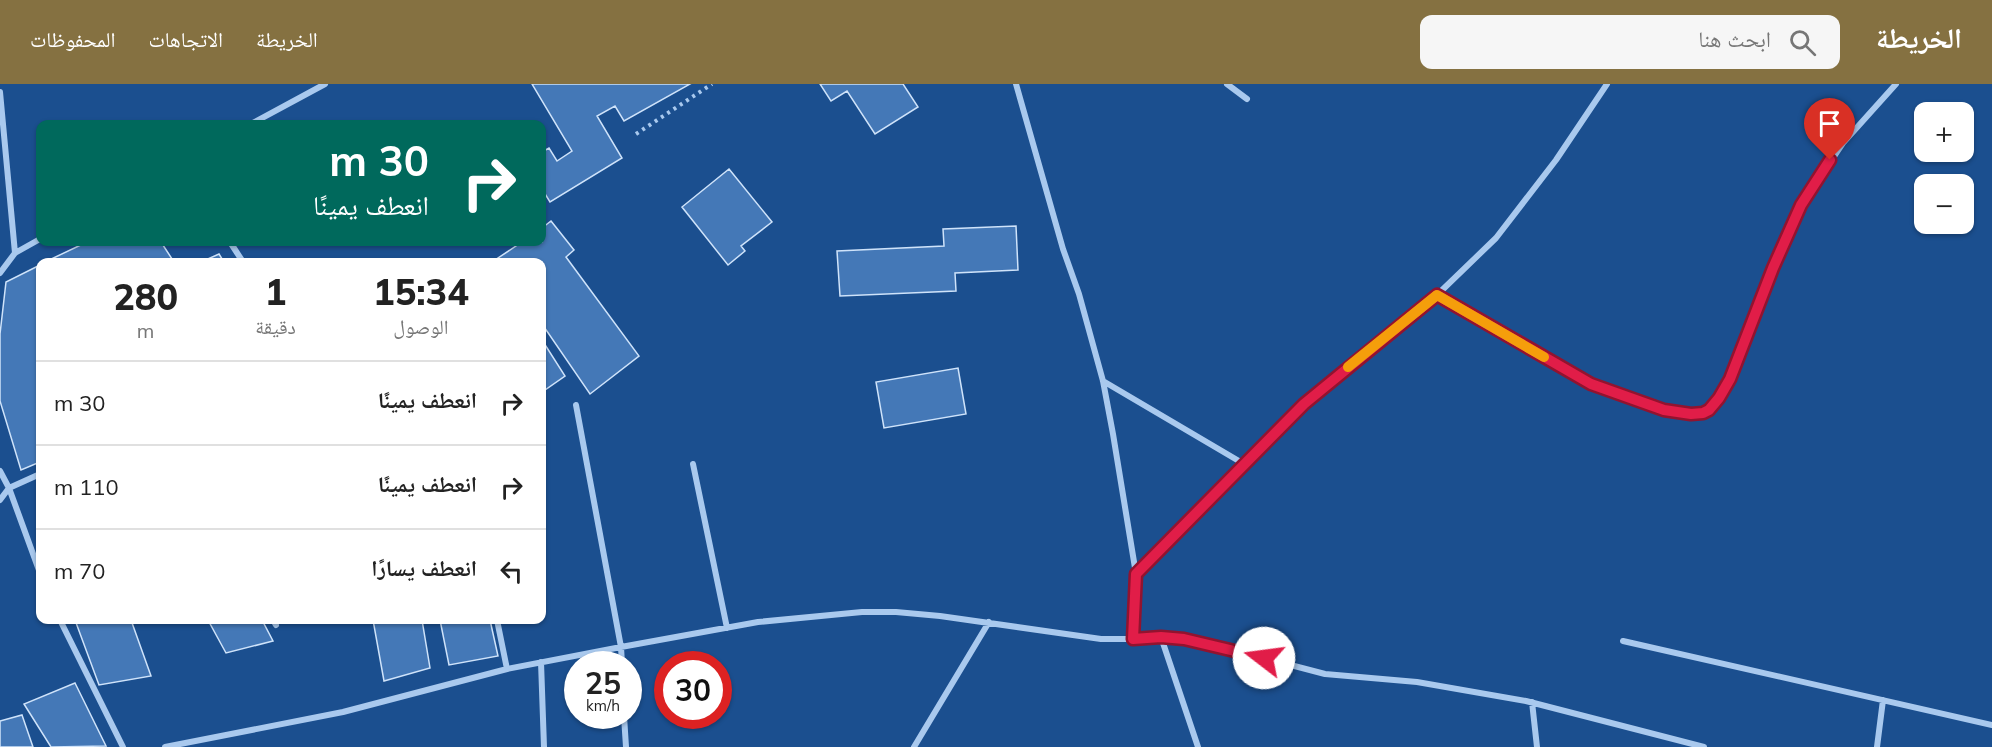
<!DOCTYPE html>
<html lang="ar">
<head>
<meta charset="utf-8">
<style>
	:root { --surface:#fff; --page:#f6f6f6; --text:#222; --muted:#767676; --line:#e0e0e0; --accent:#857141 }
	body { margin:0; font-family:Mulish,"Noto Naskh Arabic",sans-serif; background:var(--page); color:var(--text); direction:rtl; height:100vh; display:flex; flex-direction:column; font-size:22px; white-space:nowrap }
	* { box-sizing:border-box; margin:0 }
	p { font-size:20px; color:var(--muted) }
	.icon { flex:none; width:33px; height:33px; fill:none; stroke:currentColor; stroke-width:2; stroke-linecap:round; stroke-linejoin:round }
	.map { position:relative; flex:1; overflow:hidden; direction:ltr }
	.side { position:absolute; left:36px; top:174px; width:510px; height:366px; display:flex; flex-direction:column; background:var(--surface); border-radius:12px; box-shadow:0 2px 4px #0004; direction:rtl }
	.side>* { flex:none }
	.top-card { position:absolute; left:36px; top:36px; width:510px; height:126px; border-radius:12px; box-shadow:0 2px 4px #0004; direction:rtl; background:#00695c; color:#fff; overflow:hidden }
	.controls { position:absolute; left:1914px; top:18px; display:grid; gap:12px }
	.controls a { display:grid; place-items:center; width:60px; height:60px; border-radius:12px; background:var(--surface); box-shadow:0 2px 4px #0004; font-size:30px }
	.speed { position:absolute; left:564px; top:567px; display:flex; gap:12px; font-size:30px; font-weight:700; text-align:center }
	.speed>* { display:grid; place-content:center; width:78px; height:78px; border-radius:50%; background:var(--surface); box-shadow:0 2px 4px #0004; line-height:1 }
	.speed small { font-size:15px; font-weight:400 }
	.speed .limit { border:9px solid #d22; background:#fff; color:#111 }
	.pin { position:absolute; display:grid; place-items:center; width:51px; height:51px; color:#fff; margin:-62px -26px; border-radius:50% 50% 50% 0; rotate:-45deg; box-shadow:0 0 6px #0007 }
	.pin .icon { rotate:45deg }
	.me { position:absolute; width:66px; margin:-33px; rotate:285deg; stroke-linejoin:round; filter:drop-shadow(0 0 4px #0008) }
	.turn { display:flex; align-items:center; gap:21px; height:126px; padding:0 18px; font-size:27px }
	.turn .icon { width:78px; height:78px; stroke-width:2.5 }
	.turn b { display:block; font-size:42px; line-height:51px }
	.eta { display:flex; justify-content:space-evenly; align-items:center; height:102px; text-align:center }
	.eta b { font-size:36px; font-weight:800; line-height:42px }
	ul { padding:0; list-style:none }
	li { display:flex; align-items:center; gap:18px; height:84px; padding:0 18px; border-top:2px solid var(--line) }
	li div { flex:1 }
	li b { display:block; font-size:22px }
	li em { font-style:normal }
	header { display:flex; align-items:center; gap:36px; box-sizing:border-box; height:84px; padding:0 30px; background:var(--accent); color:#fff }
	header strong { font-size:28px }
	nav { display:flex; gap:33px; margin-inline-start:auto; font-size:21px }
	.search { width:420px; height:54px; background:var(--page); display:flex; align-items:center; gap:15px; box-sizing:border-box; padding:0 21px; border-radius:12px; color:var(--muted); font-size:22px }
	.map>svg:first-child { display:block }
	.building { fill:#4478b7; stroke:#cfe3fa; stroke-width:1.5 }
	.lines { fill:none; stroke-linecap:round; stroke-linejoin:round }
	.path { stroke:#a9c9ee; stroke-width:4; stroke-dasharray:3 4.5; stroke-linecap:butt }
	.minor { stroke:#a9c9ee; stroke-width:6 }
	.route-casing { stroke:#92132f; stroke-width:15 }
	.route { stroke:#e11d48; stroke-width:10 }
	.slow { stroke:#f59e0b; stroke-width:10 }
</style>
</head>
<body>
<header>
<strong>الخريطة</strong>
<div class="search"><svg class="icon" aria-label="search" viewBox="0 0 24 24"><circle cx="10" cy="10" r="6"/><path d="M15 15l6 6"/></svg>ابحث هنا</div>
<nav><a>الخريطة</a><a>الاتجاهات</a><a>المحفوظات</a></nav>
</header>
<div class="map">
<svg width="1992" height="663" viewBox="0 0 1992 663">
	<rect width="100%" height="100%" fill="#1b4f8f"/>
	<path class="building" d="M532,0h158l-66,37 -9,-15 -18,10 25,42 -72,44 -8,-13v-37l7,-4 8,13 15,-10z
		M820,0h83l15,23 -43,27 -28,-43 -16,10z
		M729,85l43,53 -31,24 4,5 -17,14 -46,-58z
		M551,137l23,29 -8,7 73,99 -49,38 -48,-70v-62h-50l30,-20h20v-14z
		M1016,142l2,44 -63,3 1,18 -116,5 -3,-45 107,-5 -1,-17z
		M87,158h74l13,20h-129z
		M219,170l5,8h-23z
		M40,181v197l-19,8 -21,-69v-67l6,-52z
		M542,256l23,36 -23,16z
		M958,284l8,46 -82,14 -8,-46z
		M75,536h56l20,56 -52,9z
		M208,536h54l11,21 -47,12z
		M373,536h49l8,48 -46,13z
		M440,536h50l8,36 -49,9z
		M75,599l31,63 -55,1 -27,-43z
		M22,631l11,32h-33v-26z"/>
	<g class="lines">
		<path class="path" d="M636,50l76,-50"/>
		<path class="minor" d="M1016,0l47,165 16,45 24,87 10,53 23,140 -3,65
			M1227,0l20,15
			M0,8l15,161
			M251,40l74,-40
			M230,158l13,20
			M0,189l15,-20 25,-14
			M1437,211l154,89 73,26 27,4 12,-1 6,-3 10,-12 11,-19 43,-111 28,-63 42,-62 53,-59
			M1103,297l141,83
			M576,321l45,242 1,17
			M693,380l34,164
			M0,387l9,17 31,85
			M0,416l9,-12 31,-14
			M1136,490l168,-170 133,-109 59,-57 60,-78 51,-76
			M60,536l63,127
			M273,536l3,5
			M497,536l10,49
			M1161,553l37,110
			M1623,557l369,84
			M541,578l3,85
			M1532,618l5,45
			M624,632l2,31
			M165,663l178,-35 164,-43 114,-22 137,-25 104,-10h34l44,4 161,23h32l28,-2 23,2 34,7 107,28 92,8 109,19 178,46
			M914,663l75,-125
			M1877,663l6,-47"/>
	</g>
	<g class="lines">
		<defs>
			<path id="route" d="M1264,574l-80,-19 -23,-2 -28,2 3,-65 168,-170 133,-109 154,89 73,26 27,4 12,-1 6,-3 10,-12 11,-19 43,-111 28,-63 29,-45"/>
		</defs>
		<use href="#route" class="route-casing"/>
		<use href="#route" class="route"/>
		<path class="slow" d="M1348,283l89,-72 107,62"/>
	</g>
</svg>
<div class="controls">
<a>+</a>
<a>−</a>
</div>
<div class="speed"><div>25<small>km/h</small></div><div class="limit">30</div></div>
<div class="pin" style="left:1830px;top:76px;background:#d93025"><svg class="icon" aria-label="arrive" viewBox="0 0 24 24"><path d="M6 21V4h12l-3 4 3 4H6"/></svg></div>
<svg class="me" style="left:1264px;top:574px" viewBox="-20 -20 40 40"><circle r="19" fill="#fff"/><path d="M0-13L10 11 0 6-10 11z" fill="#e11d48"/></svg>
<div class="top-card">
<div class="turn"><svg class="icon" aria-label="right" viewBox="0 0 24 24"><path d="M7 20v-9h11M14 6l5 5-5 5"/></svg><div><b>30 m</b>انعطف يمينًا</div></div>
</div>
<section class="side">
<div class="eta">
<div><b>15:34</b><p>الوصول</p></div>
<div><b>1</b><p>دقيقة</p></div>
<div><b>280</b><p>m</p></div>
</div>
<ul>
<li><svg class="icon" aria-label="right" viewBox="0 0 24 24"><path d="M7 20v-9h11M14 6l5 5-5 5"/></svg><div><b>انعطف يمينًا</b></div><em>30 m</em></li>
<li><svg class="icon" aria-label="right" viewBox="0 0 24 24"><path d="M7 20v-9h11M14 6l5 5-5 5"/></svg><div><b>انعطف يمينًا</b></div><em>110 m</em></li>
<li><svg class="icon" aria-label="left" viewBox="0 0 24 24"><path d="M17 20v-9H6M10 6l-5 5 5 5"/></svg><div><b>انعطف يسارًا</b></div><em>70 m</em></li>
</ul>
</section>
</div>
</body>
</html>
